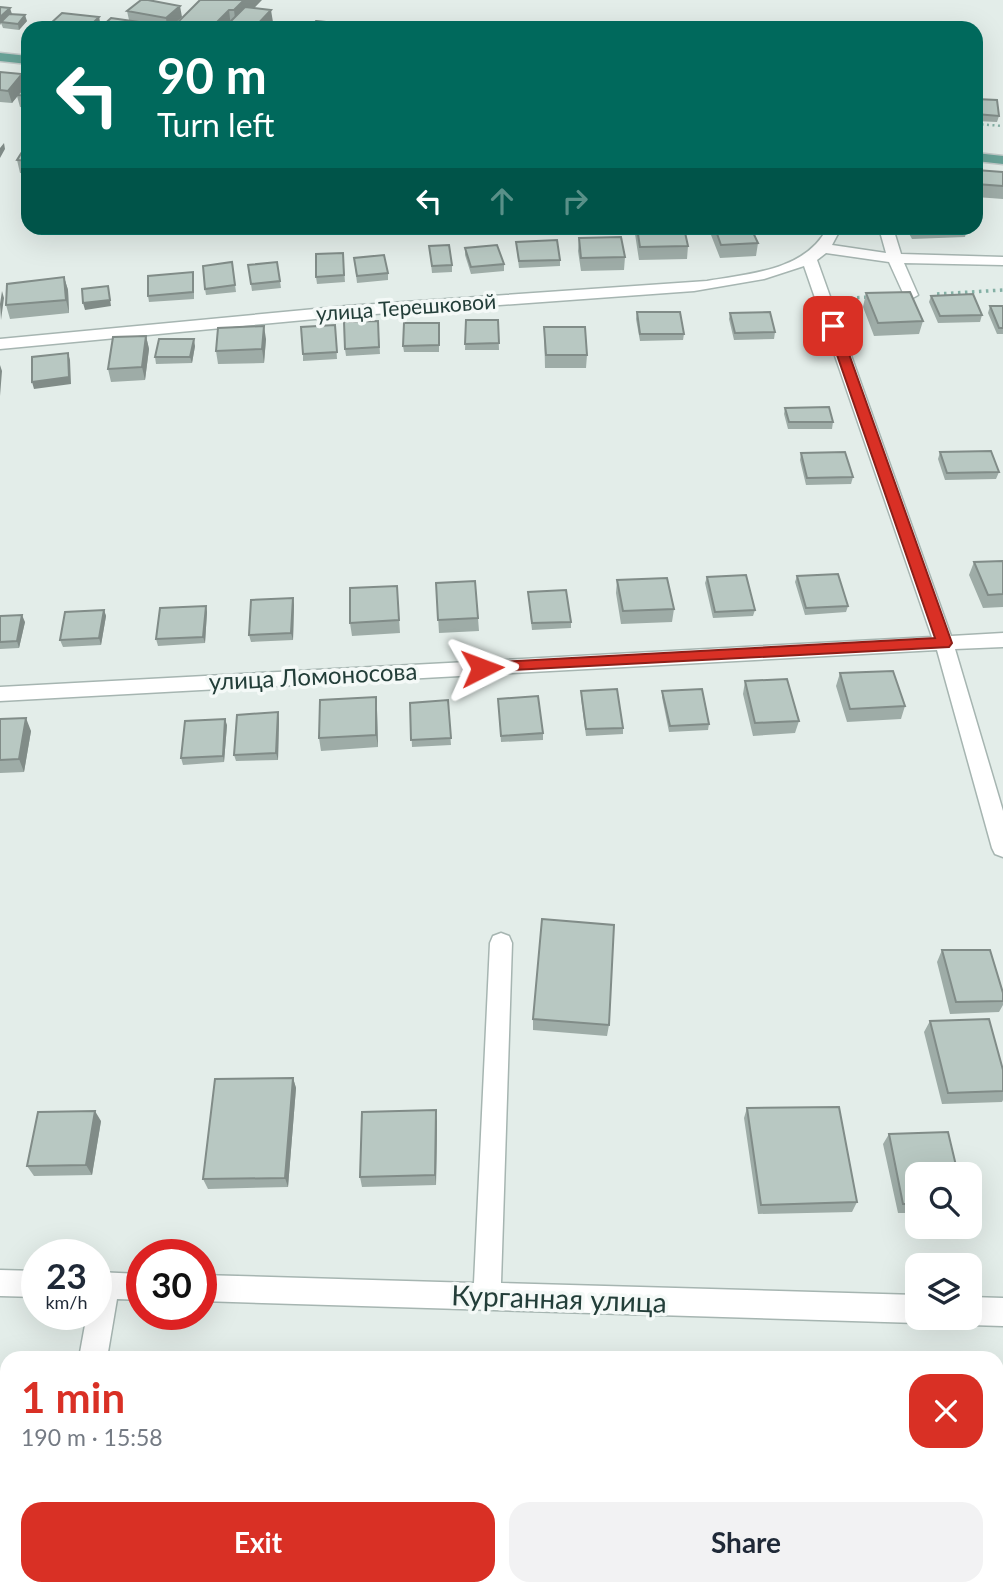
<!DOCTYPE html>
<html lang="en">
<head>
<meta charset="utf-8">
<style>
	:root { --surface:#fff; --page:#f2f2f3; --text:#1f2937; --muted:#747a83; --accent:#d93025 }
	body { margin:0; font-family:Lato,sans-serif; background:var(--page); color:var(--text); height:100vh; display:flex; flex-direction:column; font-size:26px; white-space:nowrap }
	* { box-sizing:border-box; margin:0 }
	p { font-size:23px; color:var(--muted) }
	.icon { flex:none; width:38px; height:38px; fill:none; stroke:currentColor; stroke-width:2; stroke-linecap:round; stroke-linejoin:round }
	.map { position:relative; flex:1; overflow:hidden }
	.sheet { position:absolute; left:0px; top:1351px; width:1004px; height:245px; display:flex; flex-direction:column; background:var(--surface); border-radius:21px 21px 0 0; box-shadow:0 7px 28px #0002 }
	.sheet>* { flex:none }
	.guide { position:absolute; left:21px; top:21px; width:962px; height:214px; border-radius:21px; box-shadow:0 7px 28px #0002; background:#00695c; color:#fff; overflow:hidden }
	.fabs { position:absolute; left:905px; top:1162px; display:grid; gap:14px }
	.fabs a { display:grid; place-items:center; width:77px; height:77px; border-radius:14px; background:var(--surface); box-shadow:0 7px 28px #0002; font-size:35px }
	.speed { position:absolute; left:21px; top:1239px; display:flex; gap:14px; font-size:35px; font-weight:700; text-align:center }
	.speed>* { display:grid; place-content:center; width:91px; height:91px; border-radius:50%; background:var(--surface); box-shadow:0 7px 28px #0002; line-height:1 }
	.speed small { font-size:18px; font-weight:400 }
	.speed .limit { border:10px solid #d22; background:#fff; color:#111 }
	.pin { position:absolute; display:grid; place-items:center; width:60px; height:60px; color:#fff; margin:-30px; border-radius:14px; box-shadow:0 4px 10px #0006 }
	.me { position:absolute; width:77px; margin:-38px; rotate:87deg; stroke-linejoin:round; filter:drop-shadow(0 0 5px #0008) }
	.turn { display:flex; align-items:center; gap:24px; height:147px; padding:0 21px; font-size:32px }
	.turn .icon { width:91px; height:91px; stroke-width:2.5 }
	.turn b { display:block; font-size:49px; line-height:60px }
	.lanes { display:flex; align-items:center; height:66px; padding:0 21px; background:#0003; justify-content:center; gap:35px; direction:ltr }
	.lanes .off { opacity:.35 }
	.round { display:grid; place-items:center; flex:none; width:74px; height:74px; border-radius:21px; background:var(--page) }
	.summary { display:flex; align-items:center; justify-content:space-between; height:119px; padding:0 21px }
	h1 { font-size:42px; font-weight:700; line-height:52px; color:var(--accent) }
	.action { display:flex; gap:14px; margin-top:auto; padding:14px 21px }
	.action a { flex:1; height:80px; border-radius:21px; background:var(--accent); color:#fff; font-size:28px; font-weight:700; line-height:80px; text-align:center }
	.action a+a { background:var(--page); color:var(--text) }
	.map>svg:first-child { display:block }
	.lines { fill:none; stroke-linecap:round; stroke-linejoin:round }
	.minor-casing { stroke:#a6b5b1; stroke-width:3 }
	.major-casing { stroke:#c1c9c8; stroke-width:3 }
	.path-far1 { stroke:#84b0a5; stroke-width:2.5; stroke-dasharray:2 3.5; stroke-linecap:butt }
	.path { stroke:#84b0a5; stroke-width:3.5; stroke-dasharray:2.5 4.5; stroke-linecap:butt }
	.minor { fill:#fff; fill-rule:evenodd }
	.major { fill:#68a297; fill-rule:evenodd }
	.wall { fill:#9eaca7 }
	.shaded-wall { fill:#818c88 }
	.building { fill:#b8c8c2; stroke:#818c88; stroke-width:2 }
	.route { fill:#d93025; stroke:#8d1f18; stroke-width:2 }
	.labels { text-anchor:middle; stroke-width:7; stroke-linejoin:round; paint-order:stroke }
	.far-street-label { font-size:21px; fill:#233e39; stroke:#f4f9f7 }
	.street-label { font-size:24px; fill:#233e39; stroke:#f4f9f7 }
	.near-street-label { font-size:28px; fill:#233e39; stroke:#f4f9f7 }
</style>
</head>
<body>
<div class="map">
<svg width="1003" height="1596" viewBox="0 0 1003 1596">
	<rect width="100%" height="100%" fill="#e3ede9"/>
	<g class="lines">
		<defs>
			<path id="minor" d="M827,228h14l-9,17 54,8 -7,-25h14l8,26 102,3v8l-99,-2 14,32 -7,4 -7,-4 -15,-33 -63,-9 -9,7 134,376 52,-3v14l-48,2 48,162v46l-8,-3 -3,-6 -55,-198 -937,51v-14l932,-50 -128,-371 -40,13 -70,12 -347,25 -347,33v-10l347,-33 360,-25c42,-7 100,-11 120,-53z
				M501,933l8,3 3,7 -11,340 416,12v23l10,1 -10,4 -716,-22v-26l273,8 16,-340 3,-7z
				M0,1270l37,1v26l-37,-1z
				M96,1272l46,2v26l-25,-1 -10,59h-28l8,-44h9z
				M970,1297l33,1v28l-33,-1 -10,-4 -1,-3h11z
				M37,1589h30l-1,7h-30z"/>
			<path id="major" d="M0,53l28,3v8l-28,-3z
				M976,153l27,3v8l-27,-3z"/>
		</defs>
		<use href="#minor" class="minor-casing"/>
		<use href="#major" class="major-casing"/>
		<path class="path-far1" d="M976,124l27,2"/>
		<path class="path" d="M937,294l66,-4
			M850,298l19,-1"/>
		<use href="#minor" class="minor"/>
		<use href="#major" class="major"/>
	</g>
	<path class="wall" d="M200,0l54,8 19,14 -2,2 -99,4z
		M180,6l-10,22h-11l-12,-2 -18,-6 -2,-9z
		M0,7l12,7 15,7 -8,9 -16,-2 -2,-5 -1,2z
		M99,17l1,6 -5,5h-44l-1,-4z
		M0,72l26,14 2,-2v24l-8,-1 -3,-11 -5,7 -12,-1z
		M976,99l23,17 -2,6 -21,-1z
		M28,144v29h-8l-3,-13z
		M976,170l27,2v27l-27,-2z
		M635,228h49l4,18 -1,13 -48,1 -4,-26z
		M712,228h39l7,15 -2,13 -36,2 -9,-23z
		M906,228h61l-2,9 -53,2z
		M579,238l46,19 -1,13 -43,1 -3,-20z
		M516,242l44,18v6l-41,2z
		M465,248l39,16v7l-33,3 -6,-19z
		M343,253l2,29 -28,2 -1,-7z
		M430,253l22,12v7l-20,1z
		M354,258l34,15v7l-31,3z
		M232,262l4,30 -30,3 -1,-6z
		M277,262l4,26 -29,3 -4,-26z
		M64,277l4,13 1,23 -59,6 -4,-14z
		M194,279v20l-45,3 -1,-6z
		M866,293l57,28 -4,13 -45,2 -11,-29z
		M931,296l51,19 -2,7 -42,1 -9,-21z
		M990,306h13v28h-6l-9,-21z
		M637,312l47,22 -1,6 -43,1 -4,-22z
		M730,313l45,19 -1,7 -40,1 -5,-21z
		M466,320h32l1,30h-34z
		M378,321l2,33 -34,2 -1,-7z
		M439,323v29h-35l-1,-6z
		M335,325l2,34 -34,2v-7z
		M544,327l43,28 -1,13h-41z
		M146,336l3,13 -4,31 -34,2 -3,-13z
		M266,339l-2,24 -46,1 -2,-13z
		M195,346l-3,17 -36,1 -1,-7z
		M785,408l48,14 -1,7h-44l-4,-15z
		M940,452l59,20 -3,7 -51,1 -7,-21z
		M801,453l52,24 -2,7 -45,1 -6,-25z
		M1003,561v46l-20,1 -14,-33 5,-13z
		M797,576l51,30 -2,6 -41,3 -10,-33z
		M707,577l48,33 -2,6 -40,2 -8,-35z
		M617,580l57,29 -2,13 -51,2 -5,-31z
		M436,583l42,35 1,13 -40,2z
		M397,586l3,47 -48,3 -2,-13z
		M528,592l43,30v6l-39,2z
		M293,598l1,7 -1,35 -42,2 -2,-7z
		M206,606l1,6 -2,31 -47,3 -2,-7z
		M104,610l2,6 -5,29 -38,2 -3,-7z
		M0,616l25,6 -6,26 -19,1z
		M840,673l65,33 -4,13 -54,3 -11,-36z
		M745,681l54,40 -4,12 -42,3 -10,-42z
		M581,691l42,37v6l-37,2 -5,-38z
		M662,691l47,33 -1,6 -39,2 -7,-35z
		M498,699l45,34v7l-42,2z
		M448,700l3,45 -39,2 -2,-44z
		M377,710l1,37 -57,4 -2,-13z
		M278,712l1,7 -1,41 -42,1 -2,-6z
		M0,719l31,12 -7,41 -24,1z
		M227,725l-3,37 -41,3 -2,-7z
		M942,950l61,43v12l-4,7 -49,2 -13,-52z
		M533,1019l76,6 -2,11 -74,-6z
		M930,1021l73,49v30l-1,2 -60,2 -18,-72z
		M293,1078l3,10 -8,99 -80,2 -5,-10z
		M747,1108l110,94 -5,10 -94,2 -14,-96z
		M101,1121l-9,54 -58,1 -7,-10z
		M437,1121l-1,64 -74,2 -2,-10z
		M889,1134l28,40v39h-19l-15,-69z
		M998,1444h5v80h-4l-1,-5z
		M687,1589h60l1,7h-60z
		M835,1589h144l1,7h-144z"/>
	<path class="shaded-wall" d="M244,0h18l-26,27 -2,-17z
		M180,6l2,11 -12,11h-3l-1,-10z
		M10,8l2,6 -11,8 -1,3v-8z
		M229,10l2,17 -1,1h-19z
		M271,10l2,12 -6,6h-13z
		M25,15l2,6 -8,9 -1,-6z
		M99,17l1,6 -5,5h-7z
		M22,74l4,12 -14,17 -4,-12z
		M4,143l1,6 -5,9v-10z
		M64,277l4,13 1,23 -3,-13z
		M108,286l3,20 -26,4 -2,-7z
		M2,291l2,7 -3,22 -1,-16z
		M264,326l2,13 -2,24 -2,-14z
		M146,336l3,13 -4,31 -3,-13z
		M194,339l1,7 -3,17 -2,-6z
		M68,353l2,7 1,24 -37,5 -2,-7z
		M0,365l2,6 -2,25z
		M293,598l1,7 -1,35 -2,-7z
		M206,606l1,6 -2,31 -2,-6z
		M104,610l2,6 -5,29 -2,-7z
		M22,615l3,7 -6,26 -2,-7z
		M376,697l1,13 1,37 -2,-12z
		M278,712l1,7 -1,41 -2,-7z
		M26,718l5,13 -7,41 -5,-13z
		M225,719l2,6 -3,37 -1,-6z
		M293,1078l3,10 -8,99 -3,-9z
		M436,1110l1,11 -1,64 -1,-10z
		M95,1111l6,10 -9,54 -6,-10z
		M7,1413v50l-3,17 -4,-2v-27z"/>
	<path class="building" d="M141,0h7l32,6 -14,12 -39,-7z
		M200,0h44l-10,10h-5l-18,18h-39z
		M0,7l10,1 -10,9z
		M245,7l26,3 -17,18h-30z
		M62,13l37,4 -11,11 -38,-4z
		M9,14l16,1 -7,9 -17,-2z
		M111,18l35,5 -5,5h-41z
		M316,21l32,3 -2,4h-35z
		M268,24l27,3 -1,1h-29z
		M374,24l36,4h-39z
		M0,72l22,2 -14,17 -8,-1z
		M28,84v12l-11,-1z
		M976,99l21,1 2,16 -23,-2z
		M27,144h1v17l-11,-1z
		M976,170l27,2v14l-27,-2z
		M637,228h47l4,18 -48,1z
		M715,228h36l7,15 -37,2z
		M621,237l4,20 -44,1 -2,-20z
		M557,240l3,20 -41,1 -3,-19z
		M449,245l3,20 -20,1 -3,-20z
		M497,245l7,19 -33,3 -6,-19z
		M343,253l1,22 -28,2v-23z
		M384,255l4,18 -31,3 -3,-18z
		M232,262l3,23 -30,4 -2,-23z
		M277,262l3,19 -29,3 -3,-19z
		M193,272v20l-45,4v-20z
		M64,277l2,23 -60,5 1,-21z
		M108,286l2,14 -27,3 -1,-14z
		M910,292l13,29 -45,2 -12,-30z
		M973,294l9,21 -42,1 -9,-20z
		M990,306h13v22h-4z
		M637,312h43l4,22h-44z
		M770,312l5,20 -40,1 -5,-20z
		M466,320h32l1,23 -34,1z
		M378,321l1,26 -34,2 -1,-27z
		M404,323h35v22l-36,1z
		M335,325l2,27 -34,2 -2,-27z
		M264,326l-2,23 -46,2 2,-23z
		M544,327h41l2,28h-41z
		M146,336l-4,31 -34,2 5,-32z
		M159,339h35l-4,18h-35z
		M68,353l1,24 -37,5v-25z
		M829,407l4,15h-44l-4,-14z
		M991,451l8,21 -52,1 -7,-21z
		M845,452l8,25 -46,1 -6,-25z
		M1003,561v33l-15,1 -14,-33z
		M838,574l10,32 -42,2 -9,-32z
		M746,575l9,35 -40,2 -8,-35z
		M667,578l7,31 -51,2 -6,-31z
		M475,581l3,37 -40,2 -2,-37z
		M397,586l2,34 -49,3v-35z
		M566,590l5,32 -39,1 -4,-31z
		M293,598l-2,35 -42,2 2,-35z
		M206,606l-3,31 -47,2 4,-31z
		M104,610l-5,28 -39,2 5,-28z
		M22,615l-5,26 -17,1v-26z
		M893,671l12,35 -55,3 -10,-36z
		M787,679l12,42 -44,2 -10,-42z
		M617,689l6,39 -37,1 -5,-38z
		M702,689l7,35 -39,2 -8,-35z
		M538,696l5,37 -42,3 -3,-37z
		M376,697v38l-57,3 1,-38z
		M448,700l3,38 -40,2 -1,-37z
		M278,712l-2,41 -42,2 3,-40z
		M26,718l-7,41 -19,1v-41z
		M225,719l-2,37 -42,2 4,-37z
		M542,919l72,6 -5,100 -76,-6z
		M942,950h48l13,43v8l-47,1z
		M989,1019l14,51v21l-55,2 -18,-72z
		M293,1078l-8,100 -82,1 12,-100z
		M839,1107l18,95 -96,3 -14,-97z
		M436,1110l-1,65 -75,2 2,-65z
		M95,1111l-9,54 -59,1 11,-54z
		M948,1132l10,42h-41v30h-14l-14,-70z
		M0,1391h7v22l-7,38z
		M998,1444h5v57l-5,-24z
		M691,1589h56l1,7h-57z
		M845,1589h134l1,7h-134z"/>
	<path class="route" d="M833,323l6,3 113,317 -3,4 -472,25 -2,-4 2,-4 5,-1 453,-25 -108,-312z"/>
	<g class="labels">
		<g class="far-street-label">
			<text transform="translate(406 308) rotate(-4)" y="7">улица Терешковой</text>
		</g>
		<g class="street-label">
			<text transform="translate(313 677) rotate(-3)" y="8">улица Ломоносова</text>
		</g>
		<g class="near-street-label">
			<text transform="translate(559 1299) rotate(2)" y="10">Курганная улица</text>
		</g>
	</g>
</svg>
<div class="fabs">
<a><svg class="icon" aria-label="search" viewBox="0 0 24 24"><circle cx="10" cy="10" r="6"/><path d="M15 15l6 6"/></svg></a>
<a><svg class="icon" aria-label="layers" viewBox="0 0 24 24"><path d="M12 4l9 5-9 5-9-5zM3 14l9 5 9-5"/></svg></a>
</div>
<div class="speed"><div>23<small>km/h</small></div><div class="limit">30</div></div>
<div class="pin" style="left:833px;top:326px;background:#d93025"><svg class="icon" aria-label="arrive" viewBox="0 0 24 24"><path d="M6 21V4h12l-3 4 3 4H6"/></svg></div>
<svg class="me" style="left:482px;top:668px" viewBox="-20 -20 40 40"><path d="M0-17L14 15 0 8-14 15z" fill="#d93025" stroke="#fff" stroke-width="4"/></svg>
<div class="guide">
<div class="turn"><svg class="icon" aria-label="left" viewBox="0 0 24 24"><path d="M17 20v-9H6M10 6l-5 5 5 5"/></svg><div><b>90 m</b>Turn left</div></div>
<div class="lanes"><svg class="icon" aria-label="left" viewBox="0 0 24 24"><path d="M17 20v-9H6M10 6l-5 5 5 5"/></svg><svg class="icon off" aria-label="ahead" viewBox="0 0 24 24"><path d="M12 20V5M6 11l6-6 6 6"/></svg><svg class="icon off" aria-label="right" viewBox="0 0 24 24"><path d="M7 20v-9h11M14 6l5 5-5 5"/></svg></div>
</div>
<section class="sheet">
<div class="summary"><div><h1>1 min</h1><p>190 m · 15:58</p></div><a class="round" style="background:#d93025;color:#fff"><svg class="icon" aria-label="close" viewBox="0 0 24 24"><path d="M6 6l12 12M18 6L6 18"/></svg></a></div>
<div class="action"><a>Exit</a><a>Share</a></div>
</section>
</div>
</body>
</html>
